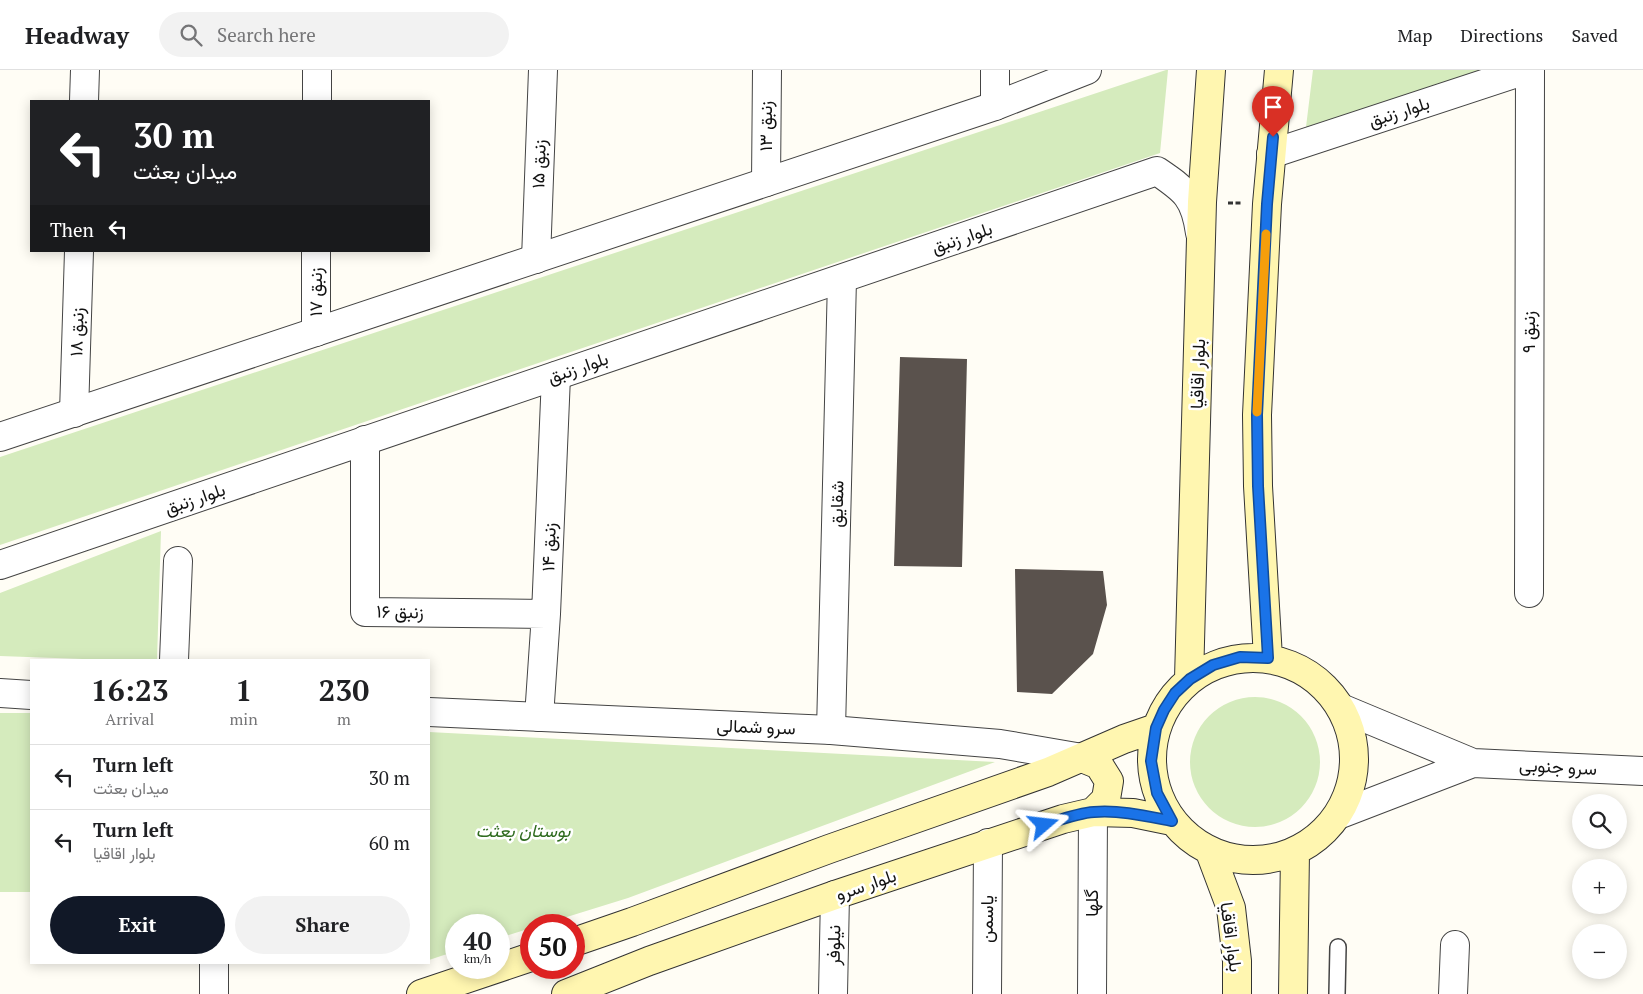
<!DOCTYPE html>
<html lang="en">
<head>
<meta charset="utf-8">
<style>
	:root { --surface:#fff; --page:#f2f2f2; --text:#202124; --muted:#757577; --line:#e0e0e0; --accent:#111827 }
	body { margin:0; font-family:"PT Serif",Vazirmatn,serif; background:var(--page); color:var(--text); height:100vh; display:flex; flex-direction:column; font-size:19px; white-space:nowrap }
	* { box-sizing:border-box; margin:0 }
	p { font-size:16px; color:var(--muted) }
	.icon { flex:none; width:28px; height:28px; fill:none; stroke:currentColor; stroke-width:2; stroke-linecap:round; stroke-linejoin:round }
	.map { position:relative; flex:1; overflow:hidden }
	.details { position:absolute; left:30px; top:589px; width:400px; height:305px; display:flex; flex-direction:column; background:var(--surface); border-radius:0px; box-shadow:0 2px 12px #0003 }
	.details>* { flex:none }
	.guide { position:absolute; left:30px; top:30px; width:400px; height:152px; border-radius:0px; box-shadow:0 2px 12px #0003; background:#202124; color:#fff; overflow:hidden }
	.controls { position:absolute; left:1572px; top:724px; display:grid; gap:10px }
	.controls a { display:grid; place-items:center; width:55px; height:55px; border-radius:50%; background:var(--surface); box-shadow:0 2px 12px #0003; font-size:25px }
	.speed { position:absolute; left:445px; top:844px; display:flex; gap:10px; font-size:25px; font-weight:700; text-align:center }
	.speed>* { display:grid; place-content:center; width:65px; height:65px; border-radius:50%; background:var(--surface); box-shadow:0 2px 12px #0003; line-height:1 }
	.speed small { font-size:12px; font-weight:400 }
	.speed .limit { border:8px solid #d22; background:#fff; color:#111 }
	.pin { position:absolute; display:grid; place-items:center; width:42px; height:42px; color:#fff; margin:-51px -21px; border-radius:50% 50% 50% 0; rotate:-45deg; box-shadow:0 0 5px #0007 }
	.pin .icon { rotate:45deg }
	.me { position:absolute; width:55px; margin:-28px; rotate:73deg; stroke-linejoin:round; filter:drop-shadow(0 0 4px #0008) }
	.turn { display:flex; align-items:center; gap:18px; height:105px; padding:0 20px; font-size:22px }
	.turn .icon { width:65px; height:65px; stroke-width:2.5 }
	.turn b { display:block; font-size:35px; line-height:42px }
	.then { display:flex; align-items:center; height:48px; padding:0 20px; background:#0003; gap:10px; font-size:19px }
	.eta { display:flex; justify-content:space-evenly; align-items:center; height:85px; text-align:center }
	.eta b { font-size:30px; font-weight:800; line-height:35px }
	.action { display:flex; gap:10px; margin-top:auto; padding:10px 20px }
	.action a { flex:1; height:58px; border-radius:30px; background:var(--accent); color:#fff; font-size:20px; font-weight:800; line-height:58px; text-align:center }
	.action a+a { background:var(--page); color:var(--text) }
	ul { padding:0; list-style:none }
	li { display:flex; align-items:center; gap:15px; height:65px; padding:0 20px; border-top:1px solid var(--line) }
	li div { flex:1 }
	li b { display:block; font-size:19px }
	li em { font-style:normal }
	header { display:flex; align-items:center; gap:30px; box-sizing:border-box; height:70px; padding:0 25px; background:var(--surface); border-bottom:1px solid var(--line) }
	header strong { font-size:24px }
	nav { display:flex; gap:28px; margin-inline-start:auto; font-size:18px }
	.search { width:350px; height:45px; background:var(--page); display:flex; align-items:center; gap:12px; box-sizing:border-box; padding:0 18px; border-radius:28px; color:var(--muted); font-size:19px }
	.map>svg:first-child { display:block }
	.green { fill:#d5ebbd }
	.building { fill:#5a524d }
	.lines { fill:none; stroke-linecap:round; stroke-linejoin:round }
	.service-casing { stroke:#444; stroke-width:18 }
	.minor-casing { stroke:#444; stroke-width:30 }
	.tertiary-casing { stroke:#444; stroke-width:30 }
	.secondary-casing { stroke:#333; stroke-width:30 }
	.path { stroke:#333; stroke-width:3; stroke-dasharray:5 2.5; stroke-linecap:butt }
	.service { stroke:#fff; stroke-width:15 }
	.minor { stroke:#fff; stroke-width:28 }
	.tertiary { stroke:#fff; stroke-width:28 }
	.secondary { stroke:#fff6b0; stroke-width:28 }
	.route-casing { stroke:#114b97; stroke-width:12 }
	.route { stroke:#1a73e8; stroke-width:9 }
	.slow { stroke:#f59e0b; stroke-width:9 }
	.labels { text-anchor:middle; stroke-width:5; stroke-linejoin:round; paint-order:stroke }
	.street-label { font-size:18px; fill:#111; stroke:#fff }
	.park-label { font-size:18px; font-style:italic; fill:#2f6b1f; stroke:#fff }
</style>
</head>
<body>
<header>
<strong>Headway</strong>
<div class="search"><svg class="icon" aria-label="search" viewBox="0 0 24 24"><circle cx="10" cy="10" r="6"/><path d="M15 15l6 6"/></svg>Search here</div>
<nav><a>Map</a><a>Directions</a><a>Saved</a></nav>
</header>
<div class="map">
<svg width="1643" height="924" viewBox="0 0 1643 924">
	<rect width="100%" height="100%" fill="#fffdf5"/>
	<path class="green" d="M1166,0h2l-8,83 -1160,392v-88z
		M1313,0h175l-182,57z
		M161,461l-4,129h-47l-110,-4v-63z
		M1190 692a65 65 0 1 1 130 0a65 65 0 1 1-130 0Z
		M0,643h31v179h-31z
		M429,662l566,30 -367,136 -87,27h-10v3l-32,10v-13h-43v26l-27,9z"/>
	<path class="building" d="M900,287l67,2 -5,208 -68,-1z
		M1015,499l88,2 4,34 -14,49 -41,40 -35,-2z"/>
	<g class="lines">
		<defs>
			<path id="service" d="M1337,924l1,-47"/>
			<path id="minor" d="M84,31l1,-31
				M317,31v-31
				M995,36v-36
				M766,112l1,-112
				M536,189l7,-189
				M316,262v-81
				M74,343l5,-162
				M365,370v172l181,2
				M1529,523l1,-523
				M174,590l4,-99
				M539,647l7,-103 10,-238
				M831,660l11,-451
				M214,892v32
				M833,924l2,-99
				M987,924l1,-151
				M1092,924l1,-182
				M1453,924l2,-49"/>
			<path id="tertiary" d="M1271,84l255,-84
				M0,367l995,-331 92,-36
				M0,495l1157,-394c28,19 38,26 43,62
				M0,623l31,2
				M1341,638l132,55 170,8
				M429,642l402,18 169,14 82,14
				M1338,745l135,-52"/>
			<path id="secondary" d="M1152 689a101 101 0 1 1 202 0a101 101 0 1 1-202 0Z
				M1268,588l-10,-172 -1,-71 10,-211 12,-134
				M1189,609l13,-477 9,-132
				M1082,688l17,7 10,16 -3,18 -13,13
				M1210,782l21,56 6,53v33
				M574,872l58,-20 197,-73 219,-77 76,-33 32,-11
				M421,924l110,-37
				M566,924l83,-33 186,-66 228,-76 30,-7 40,1 39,8
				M1293,924l2,-142"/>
		</defs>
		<use href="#service" class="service-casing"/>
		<use href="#minor" class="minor-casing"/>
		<use href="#tertiary" class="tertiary-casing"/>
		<use href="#secondary" class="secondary-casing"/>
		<path class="path" d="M1228,133h14"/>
		<use href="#service" class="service"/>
		<use href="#minor" class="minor"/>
		<use href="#tertiary" class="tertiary"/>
		<use href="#secondary" class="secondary"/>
	</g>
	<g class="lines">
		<defs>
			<path id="route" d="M1044,755c16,-5 33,-12 50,-13 27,-2 52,4 78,9l-15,-28 -6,-32 5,-33 8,-18 11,-17 15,-14 23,-14 27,-8 28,1 -10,-172 -1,-71 10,-211 6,-67"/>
		</defs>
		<use href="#route" class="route-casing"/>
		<use href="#route" class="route"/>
		<path class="slow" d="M1257,342l9,-178"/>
	</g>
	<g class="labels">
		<g class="street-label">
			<text transform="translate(1399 42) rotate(-18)" y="6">بلوار زنبق</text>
			<text transform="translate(766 56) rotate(-90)" y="6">زنبق ۱۳</text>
			<text transform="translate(539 94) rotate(-88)" y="6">زنبق ۱۵</text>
			<text transform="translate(962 168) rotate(-19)" y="6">بلوار زنبق</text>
			<text transform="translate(316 222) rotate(-90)" y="6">زنبق ۱۷</text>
			<text transform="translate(77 262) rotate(-88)" y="6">زنبق ۱۸</text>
			<text transform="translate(1529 262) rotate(-90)" y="6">زنبق ۹</text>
			<text transform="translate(578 298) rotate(-19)" y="6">بلوار زنبق</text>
			<text transform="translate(1198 304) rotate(-88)" y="6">بلوار اقاقیا</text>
			<text transform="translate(195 429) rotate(-19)" y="6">بلوار زنبق</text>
			<text transform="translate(837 434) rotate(-89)" y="6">شقایق</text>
			<text transform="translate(549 477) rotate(-88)" y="6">زنبق ۱۴</text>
			<text transform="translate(400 542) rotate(1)" y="6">زنبق ۱۶</text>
			<text transform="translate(756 657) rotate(2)" y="6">سرو شمالی</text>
			<text transform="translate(1558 697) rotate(3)" y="6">سرو جنوبی</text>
			<text transform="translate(866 815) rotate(-19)" y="6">بلوار سرو</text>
			<text transform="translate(1092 833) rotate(-90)" y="6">گلها</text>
			<text transform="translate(987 849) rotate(-89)" y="6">یاسمن</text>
			<text transform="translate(1231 867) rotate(82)" y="6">بلوار اقاقیا</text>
			<text transform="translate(834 875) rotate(-89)" y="6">نیلوفر</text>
		</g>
		<g class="park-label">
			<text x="523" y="767">بوستان بعثت</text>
		</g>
	</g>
</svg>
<div class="controls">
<a><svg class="icon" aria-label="search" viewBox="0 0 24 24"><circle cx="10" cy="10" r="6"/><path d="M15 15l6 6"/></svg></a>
<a>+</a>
<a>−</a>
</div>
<div class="speed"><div>40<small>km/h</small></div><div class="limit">50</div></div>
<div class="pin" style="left:1273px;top:67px;background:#d93025"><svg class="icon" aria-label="arrive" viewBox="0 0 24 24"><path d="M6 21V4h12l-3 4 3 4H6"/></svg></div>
<svg class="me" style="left:1044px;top:755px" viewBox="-20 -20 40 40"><path d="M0-17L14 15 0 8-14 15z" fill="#1a73e8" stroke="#fff" stroke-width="4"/></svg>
<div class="guide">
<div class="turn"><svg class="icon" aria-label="left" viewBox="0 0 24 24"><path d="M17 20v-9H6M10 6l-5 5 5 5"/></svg><div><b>30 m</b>میدان بعثت</div></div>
<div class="then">Then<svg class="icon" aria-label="left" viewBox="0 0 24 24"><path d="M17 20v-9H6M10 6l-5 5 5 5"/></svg></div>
</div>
<section class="details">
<div class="eta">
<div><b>16:23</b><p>Arrival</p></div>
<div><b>1</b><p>min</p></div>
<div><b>230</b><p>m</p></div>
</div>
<ul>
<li><svg class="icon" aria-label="left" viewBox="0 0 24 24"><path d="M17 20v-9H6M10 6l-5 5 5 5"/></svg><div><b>Turn left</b><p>میدان بعثت</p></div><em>30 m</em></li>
<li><svg class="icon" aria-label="left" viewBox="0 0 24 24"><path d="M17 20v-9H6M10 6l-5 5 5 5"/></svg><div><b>Turn left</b><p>بلوار اقاقیا</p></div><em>60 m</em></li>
</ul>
<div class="action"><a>Exit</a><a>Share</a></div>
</section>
</div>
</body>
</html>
